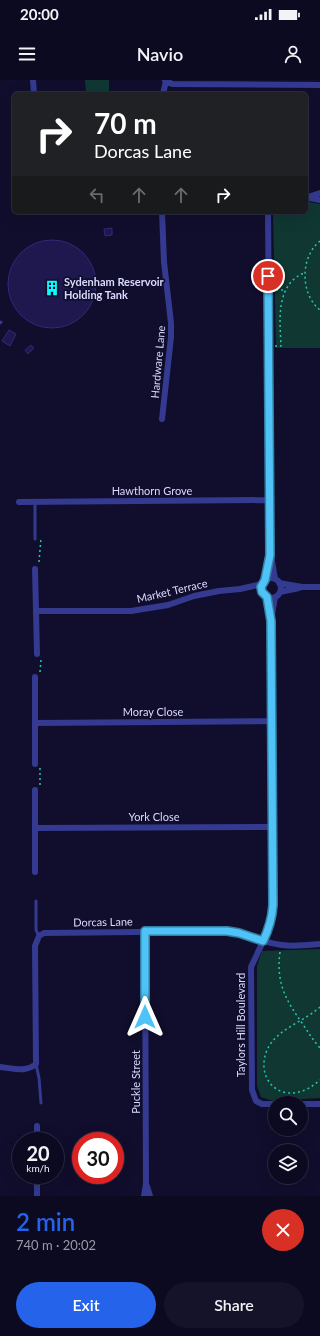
<!DOCTYPE html>
<html lang="en">
<head>
<meta charset="utf-8">
<style>
	:root { --surface:#0c0a21; --page:#15132a; --text:#f1f3f6; --muted:#9a9aa5; --line:#2c2b3f; --accent:#2563eb }
	body { margin:0; font-family:Lato,sans-serif; background:var(--page); color:var(--text); height:100vh; display:flex; flex-direction:column; font-size:15px; white-space:nowrap }
	* { box-sizing:border-box; margin:0 }
	p { font-size:13px; color:var(--muted) }
	.icon { flex:none; width:22px; height:22px; fill:none; stroke:currentColor; stroke-width:2; stroke-linecap:round; stroke-linejoin:round }
	.map { position:relative; height:1116px; overflow:hidden }
	.drawer { display:flex; flex-direction:column; background:var(--surface); flex:1 }
	.drawer>* { flex:none }
	.top-card { position:absolute; left:12px; top:12px; width:296px; height:122px; border-radius:6px; box-shadow:0 4px 16px #0002,0 0 0 1px var(--line); background:#202124; color:#fff; overflow:hidden }
	.buttons { position:absolute; left:268px; top:1016px; display:grid; gap:8px }
	.buttons a { display:grid; place-items:center; width:40px; height:40px; border-radius:50%; background:var(--surface); box-shadow:0 4px 16px #0002,0 0 0 1px var(--line); font-size:20px }
	.speed { position:absolute; left:12px; top:1052px; display:flex; gap:8px; font-size:20px; font-weight:700; text-align:center }
	.speed>* { display:grid; place-content:center; width:52px; height:52px; border-radius:50%; background:var(--surface); box-shadow:0 4px 16px #0002,0 0 0 1px var(--line); line-height:1 }
	.speed small { font-size:10px; font-weight:400 }
	.speed .limit { border:6px solid #d22; background:#fff; color:#111 }
	.pin { position:absolute; display:grid; place-items:center; width:34px; height:34px; color:#fff; margin:-17px; border:2px solid #fff; border-radius:50%; box-shadow:0 1px 4px #0007 }
	.me { position:absolute; width:44px; margin:-22px; rotate:0deg; stroke-linejoin:round; filter:drop-shadow(0 0 3px #0008) }
	.turn { display:flex; align-items:center; gap:14px; height:84px; padding:0 16px; font-size:18px }
	.turn .icon { width:52px; height:52px; stroke-width:2.5 }
	.turn b { display:block; font-size:28px; line-height:34px }
	.lanes { display:flex; align-items:center; height:38px; padding:0 16px; background:#0003; justify-content:center; gap:20px; direction:ltr }
	.lanes .off { opacity:.35 }
	.round { display:grid; place-items:center; flex:none; width:42px; height:42px; border-radius:21px; background:var(--page) }
	.summary { display:flex; align-items:center; justify-content:space-between; height:68px; padding:0 16px }
	h1 { font-size:24px; font-weight:600; line-height:30px; color:var(--accent) }
	.cta { display:flex; gap:8px; margin-top:auto; padding:8px 16px }
	.cta a { flex:1; height:46px; border-radius:24px; background:var(--accent); color:#fff; font-size:16px; font-weight:600; line-height:46px; text-align:center }
	.cta a+a { background:var(--page); color:var(--text) }
	.status { display:flex; justify-content:space-between; align-items:center; height:28px; padding:0 20px; background:var(--surface); direction:ltr }
	.status svg { height:11px; fill:currentColor }
	header { display:flex; justify-content:space-between; align-items:center; height:52px; padding:0 16px; background:var(--surface); font-size:18px; font-weight:600 }
	.map>svg:first-child { display:block }
	.green { fill:#103732 }
	.building { fill:#1e184f; stroke:#30287d }
	.lines { fill:none; stroke-linecap:round; stroke-linejoin:round }
	.path { stroke:#23c9af; stroke-width:1.5; stroke-dasharray:2 3; stroke-linecap:butt }
	.service { stroke:#343a90; stroke-width:3 }
	.minor { stroke:#343a90; stroke-width:6 }
	.route-casing { stroke:#337fa1; stroke-width:10 }
	.route { stroke:#4fc3f7; stroke-width:7 }
	.labels { text-anchor:middle; stroke-width:3.5; stroke-linejoin:round; paint-order:stroke }
	.poi-label { font-size:11px; font-weight:bold; fill:#dad9ff; stroke:#100e2c; text-anchor:start }
	.street-label { font-size:11px; fill:#dad9ff; stroke:#100e2c }
</style>
</head>
<body>
<div class="status"><b>20:00</b><svg viewBox="0 0 49 12"><path d="M0 12V9h3v3zM5 12V6h3v6zM10 12V3h3v9zM15 12V0h3v12zM26 1h20v11H26zM47 4h2v5h-2z"/></svg></div>
<header><svg class="icon" aria-label="menu" viewBox="0 0 24 24"><path d="M4 6h16M4 12h16M4 18h16"/></svg>Navio<svg class="icon" aria-label="person" viewBox="0 0 24 24"><circle cx="12" cy="8" r="4"/><path d="M4 21q1-7 8-7t8 7"/></svg></header>
<div class="map">
<svg width="320" height="1116" viewBox="0 0 320 1116">
	<rect width="100%" height="100%" fill="#100e2c"/>
	<path class="green" d="M85,0h24v14h-23z
		M306,121l14,3v144h-44l-3,-134v-2h33z
		M320,869v149l-47,3 -12,-4 -4,-11v-120l5,-15z"/>
	<path class="building" d="M112,148v7l-7,1 -1,-7z
		M8 204a44 44 0 1 1 88 0a44 44 0 1 1-88 0Z
		M9,250l7,4 -6,12 -8,-5z
		M31,265l3,3 -6,6 -3,-4z"/>
	<g class="lines">
		<path class="path" d="M320,161c-20,16 -20,53 0,69
			M276,210h10
			M275,266h6c-1,-25 -6,-61 23,-73
			M39,482l2,-24
			M40,592l1,-12
			M40,688v17
			M280,872c-4,30 5,47 22,71 6,9 11,17 18,25
			M320,927c-15,14 -40,21 -51,39 -16,29 8,58 38,43 5,-2 9,-6 13,-9"/>
		<path class="service" d="M0,243l1,-1
			M35,422v37
			M36,821v29l3,6
			M36,984l3,14 2,25"/>
		<path class="minor" d="M33,0l1,14
			M165,0l7,4 148,1
			M163,14l3,-13
			M306,117l14,3
			M308,117l12,-4
			M162,132l2,50 7,61v14l-9,82
			M268,132l3,343 4,24
			M19,422l251,-2
			M35,489l2,85
			M261 508a10 10 0 1 1 20 0a10 10 0 1 1-20 0Z
			M265,500l5,-21
			M279,503l23,4h18
			M280,512l19,-4
			M267,517l3,19
			M275,517l-4,24 2,284 -1,15 -4,11 -17,36 1,123 4,11 6,3h13
			M36,531h95l37,-6 26,-9 25,-5 21,-2 22,-5
			M35,597v87
			M35,643l237,-2
			M35,710v82
			M35,748l237,-1
			M0,987c13,1 25,6 36,-3l-1,-118 4,-10 5,-3 183,-2c19,3 36,12 55,14 12,2 26,0 38,-1
			M301,1024h19
			M37,1046v15
			M37,1095v21
			M147,1106l3,10
			M144,1116l2,-12 -1,-253"/>
	</g>
	<g class="lines">
		<defs>
			<path id="route" d="M145,937v-86h82l12,2 24,8c6,-12 9,-22 10,-36l-2,-284 -4,-24 -5,-5 -1,-5 4,-7 5,-25 -2,-279"/>
		</defs>
		<use href="#route" class="route-casing"/>
		<use href="#route" class="route"/>
	</g>
	<defs>
		<symbol id="building-bare" viewBox="-9 -9 18 18"><path d="M-4-6H4V6H1V3H-1V6H-4ZM-2.5-4.3h1.7v1.8h-1.7ZM.8-4.3h1.7v1.8H.8ZM-2.5-1h1.7V.8h-1.7ZM.8-1h1.7V.8H.8Z" fill="#05feff" stroke="#100e2c" stroke-width="2.5" paint-order="stroke"/></symbol>
	</defs>
	<g fill-rule="evenodd">
		<use href="#building-bare" x="41" y="197" width="22" height="22"/>
	</g>
	<g class="labels">
		<g class="poi-label">
			<text x="64" y="206">Sydenham Reservoir<tspan x="64" dy="13">Holding Tank</tspan></text>
		</g>
		<g class="street-label">
			<text transform="translate(158 282) rotate(-85)" y="4">Hardware Lane</text>
			<text x="152" y="415">Hawthorn Grove</text>
			<text transform="translate(172 511) rotate(-13)" y="4">Market Terrace</text>
			<text x="153" y="636">Moray Close</text>
			<text x="154" y="741">York Close</text>
			<text transform="translate(103 842) rotate(-1)" y="4">Dorcas Lane</text>
			<text transform="translate(241 945) rotate(-90)" y="4">Taylors Hill Boulevard</text>
			<text transform="translate(136 1002) rotate(-90)" y="4">Puckle Street</text>
		</g>
	</g>
</svg>
<div class="buttons">
<a><svg class="icon" aria-label="search" viewBox="0 0 24 24"><circle cx="10" cy="10" r="6"/><path d="M15 15l6 6"/></svg></a>
<a><svg class="icon" aria-label="layers" viewBox="0 0 24 24"><path d="M12 4l9 5-9 5-9-5zM3 14l9 5 9-5"/></svg></a>
</div>
<div class="speed"><div>20<small>km/h</small></div><div class="limit">30</div></div>
<div class="pin" style="left:268px;top:196px;background:#d93025"><svg class="icon" aria-label="arrive" viewBox="0 0 24 24"><path d="M6 21V4h12l-3 4 3 4H6"/></svg></div>
<svg class="me" style="left:145px;top:937px" viewBox="-20 -20 40 40"><path d="M0-17L14 15 0 8-14 15z" fill="#4fc3f7" stroke="#fff" stroke-width="4"/></svg>
<div class="top-card">
<div class="turn"><svg class="icon" aria-label="right" viewBox="0 0 24 24"><path d="M7 20v-9h11M14 6l5 5-5 5"/></svg><div><b>70 m</b>Dorcas Lane</div></div>
<div class="lanes"><svg class="icon off" aria-label="left" viewBox="0 0 24 24"><path d="M17 20v-9H6M10 6l-5 5 5 5"/></svg><svg class="icon off" aria-label="ahead" viewBox="0 0 24 24"><path d="M12 20V5M6 11l6-6 6 6"/></svg><svg class="icon off" aria-label="ahead" viewBox="0 0 24 24"><path d="M12 20V5M6 11l6-6 6 6"/></svg><svg class="icon" aria-label="right" viewBox="0 0 24 24"><path d="M7 20v-9h11M14 6l5 5-5 5"/></svg></div>
</div>
</div>
<section class="drawer">
<div class="summary"><div><h1>2 min</h1><p>740 m · 20:02</p></div><a class="round" style="background:#d93025;color:#fff"><svg class="icon" aria-label="close" viewBox="0 0 24 24"><path d="M6 6l12 12M18 6L6 18"/></svg></a></div>
<div class="cta"><a>Exit</a><a>Share</a></div>
</section>
</body>
</html>
